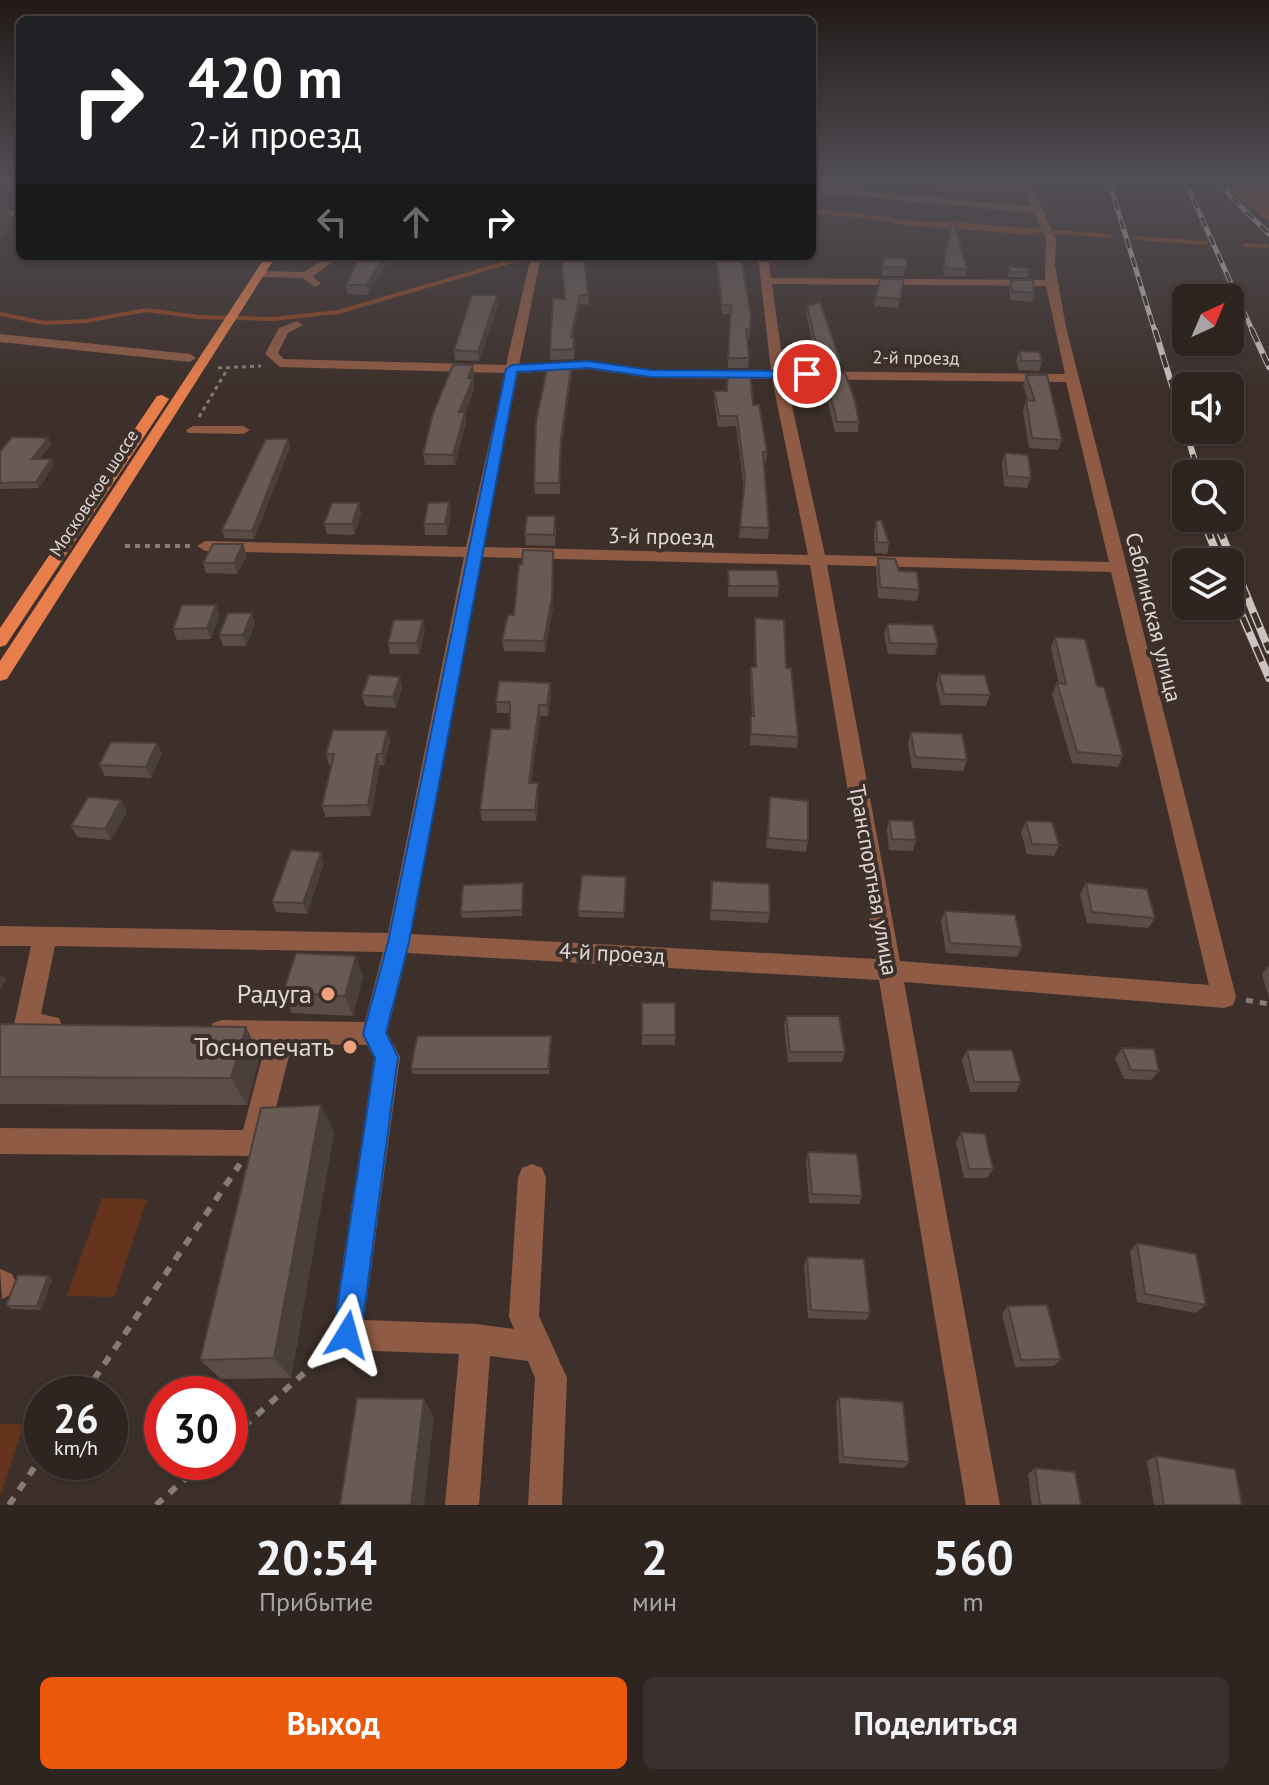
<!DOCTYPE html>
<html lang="ru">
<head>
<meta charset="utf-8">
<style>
	:root { --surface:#2e2420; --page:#3a302d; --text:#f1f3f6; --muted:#a7a4a5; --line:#49413e; --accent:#ea580c }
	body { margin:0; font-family:"PT Sans",sans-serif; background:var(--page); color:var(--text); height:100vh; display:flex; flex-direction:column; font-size:30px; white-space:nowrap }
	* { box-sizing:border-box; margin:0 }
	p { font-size:26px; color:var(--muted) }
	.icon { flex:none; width:44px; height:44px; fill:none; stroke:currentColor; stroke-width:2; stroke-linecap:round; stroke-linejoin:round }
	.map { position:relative; height:1505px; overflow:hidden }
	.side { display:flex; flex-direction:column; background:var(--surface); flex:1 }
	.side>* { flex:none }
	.banner { position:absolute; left:16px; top:16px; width:800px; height:244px; border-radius:12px; box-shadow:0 2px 6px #0004,0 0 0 2px var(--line); background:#202124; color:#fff; overflow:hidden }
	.needle { width:52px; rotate:44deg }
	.buttons { position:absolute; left:1172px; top:284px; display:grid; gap:16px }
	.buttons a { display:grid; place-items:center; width:72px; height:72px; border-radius:12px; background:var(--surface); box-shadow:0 2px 6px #0004,0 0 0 2px var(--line); font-size:40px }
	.speed { position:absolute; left:24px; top:1376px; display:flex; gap:16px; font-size:40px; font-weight:700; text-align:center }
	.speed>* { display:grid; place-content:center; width:104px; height:104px; border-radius:50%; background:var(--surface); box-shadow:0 2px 6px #0004,0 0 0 2px var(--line); line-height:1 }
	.speed small { font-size:20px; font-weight:400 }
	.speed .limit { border:12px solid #d22; background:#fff; color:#111 }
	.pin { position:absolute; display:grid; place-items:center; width:68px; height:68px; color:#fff; margin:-34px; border:4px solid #fff; border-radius:50%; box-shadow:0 2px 8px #0007 }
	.me { position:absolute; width:88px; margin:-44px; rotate:8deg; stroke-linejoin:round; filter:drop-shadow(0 0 6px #0008) }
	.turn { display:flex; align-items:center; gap:28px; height:168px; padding:0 40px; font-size:36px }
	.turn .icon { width:104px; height:104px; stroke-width:2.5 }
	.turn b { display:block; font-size:56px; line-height:68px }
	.lanes { display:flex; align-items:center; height:76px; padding:0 40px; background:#0003; justify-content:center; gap:40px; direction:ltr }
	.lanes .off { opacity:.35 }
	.eta { display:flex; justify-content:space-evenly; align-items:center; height:136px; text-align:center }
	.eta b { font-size:48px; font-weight:700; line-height:56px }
	.cta { display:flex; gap:16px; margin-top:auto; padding:16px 40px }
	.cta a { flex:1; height:92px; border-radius:12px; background:var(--accent); color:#fff; font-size:32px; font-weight:700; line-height:92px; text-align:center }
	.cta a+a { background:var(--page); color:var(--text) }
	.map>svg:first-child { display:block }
	.green { fill:#66341c }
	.forest { fill:#964c28 }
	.water { fill:#8f4622 }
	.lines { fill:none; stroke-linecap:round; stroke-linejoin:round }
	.stream { stroke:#8f4622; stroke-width:4 }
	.path-far3 { stroke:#867b76; stroke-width:3; stroke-dasharray:4 4; stroke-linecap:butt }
	.path-far2 { stroke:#867b76; stroke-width:4; stroke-dasharray:5 5; stroke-linecap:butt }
	.path-far1 { stroke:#867b76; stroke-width:5; stroke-dasharray:7 7; stroke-linecap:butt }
	.path { stroke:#867b76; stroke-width:6; stroke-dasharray:9 9; stroke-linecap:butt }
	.minor { fill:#8f5b44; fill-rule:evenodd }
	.major { fill:#e77e4c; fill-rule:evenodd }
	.rail-far2-casing { stroke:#cdc3c0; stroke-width:5 }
	.rail-far1-casing { stroke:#cdc3c0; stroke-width:6 }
	.rail-casing { stroke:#cdc3c0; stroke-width:8 }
	.rail-far2 { stroke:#3d302b; stroke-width:3; stroke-dasharray:10; stroke-linecap:butt }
	.rail-far1 { stroke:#3d302b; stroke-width:4; stroke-dasharray:13; stroke-linecap:butt }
	.rail { stroke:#3d302b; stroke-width:5; stroke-dasharray:16; stroke-linecap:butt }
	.wall { fill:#5a4d48 }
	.shaded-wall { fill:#4a3f3b }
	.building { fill:#695a54; stroke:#4a3f3b; stroke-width:2 }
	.route { fill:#1a73e8; stroke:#114b97; stroke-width:2 }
	.poi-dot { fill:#f1a17d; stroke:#3d302b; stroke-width:3 }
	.labels { text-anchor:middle; stroke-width:8; stroke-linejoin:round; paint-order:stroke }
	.far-street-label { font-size:18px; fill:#e0d7d4; stroke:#3d302b }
	.street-label { font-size:22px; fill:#e0d7d4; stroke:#3d302b }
	.near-poi-label { font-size:26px; fill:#e0d7d4; stroke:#3d302b; text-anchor:end }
</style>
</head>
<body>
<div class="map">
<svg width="1269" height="1505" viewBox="0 0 1269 1505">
	<rect width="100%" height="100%" fill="#3d302b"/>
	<path class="green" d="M102,1198l45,1 -33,98 -47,-1z
		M0,1424h24l-24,72z"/>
	<path class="forest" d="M1229,181h40v40l-32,-25z"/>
	<path class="water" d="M857,216l174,15 2,4 -129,-10z"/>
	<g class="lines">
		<path class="stream" d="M812,211l77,8
			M938,223l172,13
			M1135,238l71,5
			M1245,245l22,1
			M0,314l45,9 41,-2 60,-11 53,7 74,2 65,-7 192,-56"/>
		<path class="path-far3" d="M218,368l43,-2
			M199,417l29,-49"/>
		<path class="path-far2" d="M125,546h65"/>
		<path class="path-far1" d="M1246,1000l23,4"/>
		<path class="path" d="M84,1394l156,-230
			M230,1439l100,-89
			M9,1505l33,-49
			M156,1505l48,-43"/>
		<path class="minor" d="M866,181l156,5 -2,-5h10l26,58 -1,26 11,62 170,670 -3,8 -9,3 -320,-26 96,523h-34l-87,-525 -472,-27 -20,80 13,24 -36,263 112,4 38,5 -5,-12 9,-139 4,-10 10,-4 10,4 4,10 -7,138 28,62 -5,127h-34l7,-127 -7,-17 -38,-5 -11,149h-34l14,-151 -112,-4 -11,-4 -4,-11 42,-277 -7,-13 -75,-1 -25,99 -4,9 -10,4 -253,-2v-26l243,2 23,-87 -44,-1 -9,-3 -4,-8 4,-8 9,-3 143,2 18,-70 -328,-6 -14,68 18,4 3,8 -3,8c-13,5 -29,4 -42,-1l-3,-8 17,-79h-31v-20l388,7 76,-376 -259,-6 -8,-5 8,-5 261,6 39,-174 -225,-6 -15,-13 14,-26 18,-7 6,4 -15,8 -10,20 6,6 222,6 25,-109h10l-22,109 69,-4 63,9 120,1 -13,-115h10l3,22 274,2 1,-41 -12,-26 -222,-21v-6l219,20 -6,-14 -154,-8zM772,284l274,2 19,88 -281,-3zM588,369l63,9 121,1 36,176 -325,-8 35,-174zM786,379l280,3 43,180 -284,-7zM481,557l329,8 66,394 -465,-25zM827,565l284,7 98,413 -309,-24z
			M20,210v6l-20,1v-6z
			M328,256h13l-28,20 8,8 -6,3 -12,-9 -44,-1 -6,-3 6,-3 45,1z
			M0,334l190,20 6,4 -6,4 -190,-20z
			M193,426h50l7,4 -7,4 -55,-1 -2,-3z
			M0,1269l12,5 5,10 -5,10 -10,5z"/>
		<path class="major" d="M266,256h10l-269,423 -7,2v-20z
			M162,395l7,4 -163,246 -6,2v-19l157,-232z"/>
		<defs>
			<path id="rail-far2" d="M1109,181l46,151
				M1185,181l68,151
				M1221,181l9,15 39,38"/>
			<path id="rail-far1" d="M1155,330l44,144
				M1252,330l17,37
				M1203,518l3,8
				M1215,518l3,8"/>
			<path id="rail" d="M1205,524l15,38
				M1217,524l52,126
				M1230,588l39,90"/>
		</defs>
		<use href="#rail-far2" class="rail-far2-casing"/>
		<use href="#rail-far1" class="rail-far1-casing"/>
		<use href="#rail" class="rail-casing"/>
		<use href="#rail-far2" class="rail-far2"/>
		<use href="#rail-far1" class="rail-far1"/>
		<use href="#rail" class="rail"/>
	</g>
	<path class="wall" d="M953,217l14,52 -1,7h-21l-2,-8z
		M360,256h31l-23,39 -20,-1 -2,-9z
		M561,256l27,39 1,10 -9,-1 -7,33h1l1,9 -1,13 -24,1v-10l15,-51z
		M715,256h26l10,61 -2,22h-2l2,19 -1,10h-20l2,-54h-8z
		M885,257l22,2 -3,17h-23z
		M1009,267l20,5 -1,5h-20z
		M904,279l-6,29 -24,-2 2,-9z
		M1011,280l23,13 -2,9 -22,-2 -1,-11z
		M498,304l-19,57 -24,-1 -1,-10z
		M807,306l33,54 -1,9 -20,-1 -13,-54z
		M1019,351l23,10 -3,10 -20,-1 -3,-9z
		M473,365l1,24 -9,24 1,9 -11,43h-30l-2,-11z
		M825,372l34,50 -1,10h-23l-12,-50z
		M572,373l-11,76 -1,45h-25l-1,-11z
		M1026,375l36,65 -4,10 -29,-2 -6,-37 3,-11 2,1 -5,-16z
		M714,391l39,14 14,47 -1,11h-2l5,65 -1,11 -29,-1 5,-50 -8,-62 -18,1 -4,-26z
		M48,438l3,6 -12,15h12l3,6 -15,23 -39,1v-37z
		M290,447l-36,92 -29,-1 -3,-8z
		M1005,453l26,25 -4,10 -23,-2 -2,-23z
		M451,513l-4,22h-22l-1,-11z
		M361,514l-7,21 -27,-1 -3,-10z
		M876,521l13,22 -2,11 -12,-1 -1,-21z
		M556,527l-1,19 -29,-1 -1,-11z
		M553,551v57l-8,44 -41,-1 -2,-11 12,-25 8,-51z
		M247,555l-10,19 -31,-1 -3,-10z
		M878,558l21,13 20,19 -2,11 -39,-3 -2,-29z
		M728,570l51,16 -1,11h-50z
		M216,605l3,11 -8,23 -34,1 -4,-11z
		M755,618l31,50 12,69 -1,11 -47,-3v-18l2,-11 -2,-38 1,-11h4l-1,-38z
		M255,624l-9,22h-23l-4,-11z
		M887,624l51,20 -3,11 -47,-1 -4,-19z
		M425,631l-6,23h-29l-2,-11z
		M1055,637l42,49 26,70 -5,11 -46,-4 -20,-69 5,-11 2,1 -8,-36z
		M939,674l51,21 -4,11 -45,-1 -5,-20z
		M550,683l1,11 -3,22h-8l-9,67 8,11 -3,27h-54l-2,-11 30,-81v-16h-13l-1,-11z
		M402,688l-6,20 -31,-2 -3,-11z
		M387,730l3,11 -6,24h-4l-9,51 -45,1 -4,-11 9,-41h-2l-3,-11z
		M911,732l56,28 -4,11 -51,-3 -4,-25z
		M162,754l-11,24 -46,-2 -6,-11z
		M770,797l38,44 -2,11 -40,-4z
		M121,800l6,11 -16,29 -34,-3 -6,-11z
		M889,820l27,20 -3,11 -24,-1 -2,-20z
		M1026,821l33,24 -5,11 -27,-2 -6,-22z
		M324,863l-17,51 -31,-2 -4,-10z
		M626,877l-2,41 -45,-1 -1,-6z
		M712,881l58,32 -2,10 -58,-3z
		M523,883l-1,33 -60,2 -1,-6z
		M1086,883l69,35 -7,10 -61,-5 -7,-29z
		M945,911l77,36 -5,10 -71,-4 -5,-32z
		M1269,965v33l-7,-24z
		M363,976l-10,40 -61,-3 -9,-20z
		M642,1003l33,32v10h-33z
		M786,1016l59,36 -3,10h-54l-4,-36z
		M0,1024l246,3 14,29 -13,49 -247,-1z
		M551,1041l-2,33h-136l-2,-5z
		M1122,1048l37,23 -8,9 -27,-1 -9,-21z
		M967,1050l54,32 -5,10h-46l-8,-32z
		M334,1132l-43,246 -70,1 -21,-19z
		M961,1132l32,37 -6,9h-23l-8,-36z
		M808,1152l54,44 -3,8 -50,-1 -3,-42z
		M1137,1243l69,62 -10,8 -59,-11 -7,-51z
		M807,1257l63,56 -4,7 -58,-2 -4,-53z
		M48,1276l4,4 -11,30 -29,-1 -6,-3z
		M1008,1306l53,53 -7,7 -39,1 -13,-53z
		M839,1397l70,65 -5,6 -65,-5 -3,-60z
		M1156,1456l86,49h-88l-7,-44z
		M1035,1468l46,37h-49l-4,-31z"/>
	<path class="shaded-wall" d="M7,208l5,13 -12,18v-21z
		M384,256h7l-23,39 -1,-10z
		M497,295l1,9 -19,57 -1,-9z
		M580,295v9l-9,42v-9z
		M572,363v10l-11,76 -1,45 1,-55z
		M473,365l1,10 -2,7 1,-3 1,10 -9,24 1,9 -11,43 -2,-10 6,-43z
		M48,438l3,6 -17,22 -2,-7z
		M288,439l2,8 -36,92 -2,-8z
		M51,459l3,6 -15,23 -3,-6z
		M449,502l2,11 -4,22 -2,-11z
		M359,503l2,11 -7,21 -2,-11z
		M243,544l4,11 -10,19 -3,-11z
		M553,551v57l-8,44 -1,-11z
		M216,605l3,11 -8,23 -4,-11z
		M252,613l3,11 -9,22 -3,-11z
		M423,620l2,11 -6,23 -2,-11z
		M400,677l2,11 -6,20 -3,-11z
		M550,683l1,11 -3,22 -1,-11z
		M539,705l1,11 -10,78 -1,-11z
		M387,730l3,11 -6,24 -2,-11z
		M157,743l5,11 -11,24 -5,-11z
		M377,754l3,11 -9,51 -3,-11z
		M538,783l1,11 -3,27 -1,-11z
		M121,800l6,11 -16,29 -6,-11z
		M321,852l3,11 -17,51 -4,-11z
		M356,956l7,20 -10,40 -8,-20z
		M2,974l4,5 -6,11v-13z
		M246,1027l14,29 -13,49 -16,-27z
		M321,1105l13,27 -43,246 -17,-20z
		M48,1276l4,4 -11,30 -4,-4z
		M424,1399l10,18 -10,88h-13z"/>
	<path class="building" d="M0,208h7l-7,10z
		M953,217l14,52 -21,-1 -2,-8z
		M360,256h24l-17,29h-21z
		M561,256h23l4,39h-8l-9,42h3l-1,12 -23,1 3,-52 12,1z
		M716,256h25l10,61 -1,12h-4l3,29h-21l3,-53h-9z
		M885,257l22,2 -1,8h-24z
		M1009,267l19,1 1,4h-19z
		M880,279h24l-4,20 -24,-2z
		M1011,280h22l1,13 -22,-2z
		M472,295h25l-19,57 -24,-2z
		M820,302l20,58h-20l-13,-54z
		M1019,351l20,1 3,9h-20z
		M572,363l-11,76 -2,44h-25l2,-62 12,-57z
		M453,365h20l-5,13 5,1 -14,33h6l-12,43 -30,-1 10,-41z
		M728,372h22l3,33h6l8,47h-4l6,76 -29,-1 5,-49 -8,-62h-18l-5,-25h13z
		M825,372l20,1 10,28 4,21h-22z
		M1026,375h21l15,65 -30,-2 -6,-38 9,1z
		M12,437l36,1 -16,21h19l-15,23 -36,1v-31z
		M266,439h22l-36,92 -30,-1z
		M1005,453l23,2 3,23 -24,-2z
		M449,502l-4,22h-21l4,-21z
		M332,503h27l-7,21h-28z
		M527,516h28l-1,19 -29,-1z
		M881,520l8,23 -12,-1 -1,-21z
		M213,544h30l-9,19h-31z
		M523,550l30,1 -1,46 -8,44 -42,-1 6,-25h6l5,-51h3z
		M878,558l17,1 4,12 18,1 2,18 -39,-3z
		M728,570h49l2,16h-50z
		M182,605h34l-9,23 -34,1z
		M228,613h24l-9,22h-24z
		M755,618l29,2 2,48h5l7,69 -47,-3v-18h3l-3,-49h5z
		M394,620h29l-6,23h-29z
		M887,624l46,1 5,19 -48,-1z
		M1055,637l30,2 12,47 7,1 19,69 -46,-4 -20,-69 9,1z
		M939,674l46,1 5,20 -46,-1z
		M369,675l31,2 -7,20 -31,-2z
		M499,681l51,2 -3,22h-8l-10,78h9l-3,27h-55l11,-81h19v-27h-14z
		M333,730h54l-5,24h-5l-9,51 -46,1 12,-52h-8z
		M911,732l51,2 5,26 -52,-3z
		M111,742l46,1 -11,24 -47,-2z
		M88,797l33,3 -16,29 -34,-3z
		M770,797l38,4v40l-40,-3z
		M889,820l24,1 3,19 -24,-1z
		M1026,821l26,1 7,23 -27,-1z
		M291,850l30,2 -18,51 -31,-1z
		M582,875l44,2 -2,36 -46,-2z
		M712,881l57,3 1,29 -59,-3z
		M523,883l-1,27 -61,2 2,-27z
		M1086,883l61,6 8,29 -63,-6z
		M945,911l70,4 7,32 -72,-4z
		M296,953l60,3 -11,40 -62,-3z
		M642,1003h33v32h-33z
		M786,1016h53l6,36h-55z
		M0,1024l246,3 -15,51 -231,-1z
		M417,1036h134l-3,33h-137z
		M1122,1048l32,1 5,22 -28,-1z
		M967,1050h45l9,32h-47z
		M321,1105l-47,253 -74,2 61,-252z
		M961,1132l24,2 8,35h-24z
		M808,1152l49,2 5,42 -50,-2z
		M1137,1243l59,11 10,51 -61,-11z
		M807,1257l57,2 6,54 -59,-3z
		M18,1275l30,1 -11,30h-31z
		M1047,1305l14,54 -40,1 -13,-54z
		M839,1397l64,5 6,60 -66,-5z
		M357,1398l67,1 -13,106h-71z
		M1156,1456l79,13 7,36h-78z
		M1035,1468l40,4 6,33h-41z"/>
	<linearGradient id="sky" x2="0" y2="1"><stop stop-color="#221a18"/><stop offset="0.46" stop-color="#514e55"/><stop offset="1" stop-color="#514e55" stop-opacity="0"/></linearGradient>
	<rect width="1269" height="391" fill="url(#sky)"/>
	<path class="route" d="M588,361l63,9 156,1 6,3 -6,4 -156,-1 -63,-9 -71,4 -108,570 -23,91 12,24 -37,278 -4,10 -10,4 -10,-4 -4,-10 42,-277 -12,-24 25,-92 118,-573 6,-4z"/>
	<g class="poi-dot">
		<circle cx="328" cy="994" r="8"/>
		<circle cx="350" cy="1047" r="8"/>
	</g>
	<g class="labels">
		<g class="far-street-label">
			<text transform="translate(916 358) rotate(1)" y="6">2-й проезд</text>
			<text transform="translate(94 493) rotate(-57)" y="6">Московское шоссе</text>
		</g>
		<g class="street-label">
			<text transform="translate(661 536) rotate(1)" y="8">3-й проезд</text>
			<text transform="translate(1154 617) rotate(76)" y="8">Саблинская улица</text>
			<text transform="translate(874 880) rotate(80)" y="8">Транспортная улица</text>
			<text transform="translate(612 953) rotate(3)" y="8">4-й проезд</text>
		</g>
		<g class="near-poi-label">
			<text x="312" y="1003">Радуга</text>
			<text x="334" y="1056">Тоснопечать</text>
		</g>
	</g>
</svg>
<div class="buttons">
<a><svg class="needle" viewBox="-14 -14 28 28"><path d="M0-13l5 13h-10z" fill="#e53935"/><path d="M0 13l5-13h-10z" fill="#a7a4a5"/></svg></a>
<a><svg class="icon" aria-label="sound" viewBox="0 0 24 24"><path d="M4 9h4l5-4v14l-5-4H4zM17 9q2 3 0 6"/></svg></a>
<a><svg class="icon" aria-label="search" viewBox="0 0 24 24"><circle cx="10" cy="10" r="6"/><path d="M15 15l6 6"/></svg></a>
<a><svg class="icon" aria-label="layers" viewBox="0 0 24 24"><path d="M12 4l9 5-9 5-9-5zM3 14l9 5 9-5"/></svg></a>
</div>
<div class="speed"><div>26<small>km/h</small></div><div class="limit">30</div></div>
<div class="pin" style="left:807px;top:374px;background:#d93025"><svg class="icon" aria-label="arrive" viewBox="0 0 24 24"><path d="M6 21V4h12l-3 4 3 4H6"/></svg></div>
<svg class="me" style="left:347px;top:1335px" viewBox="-20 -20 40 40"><path d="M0-17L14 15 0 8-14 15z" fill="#1a73e8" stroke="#fff" stroke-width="4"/></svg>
<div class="banner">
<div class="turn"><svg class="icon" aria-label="right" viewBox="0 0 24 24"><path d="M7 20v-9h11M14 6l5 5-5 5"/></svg><div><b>420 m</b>2-й проезд</div></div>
<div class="lanes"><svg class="icon off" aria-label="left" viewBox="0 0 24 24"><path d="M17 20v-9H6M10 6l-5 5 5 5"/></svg><svg class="icon off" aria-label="ahead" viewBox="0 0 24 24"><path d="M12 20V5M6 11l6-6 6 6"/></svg><svg class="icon" aria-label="right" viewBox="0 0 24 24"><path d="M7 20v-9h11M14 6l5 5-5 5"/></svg></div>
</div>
</div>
<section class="side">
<div class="eta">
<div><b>20:54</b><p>Прибытие</p></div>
<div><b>2</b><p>мин</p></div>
<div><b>560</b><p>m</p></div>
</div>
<div class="cta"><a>Выход</a><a>Поделиться</a></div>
</section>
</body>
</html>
